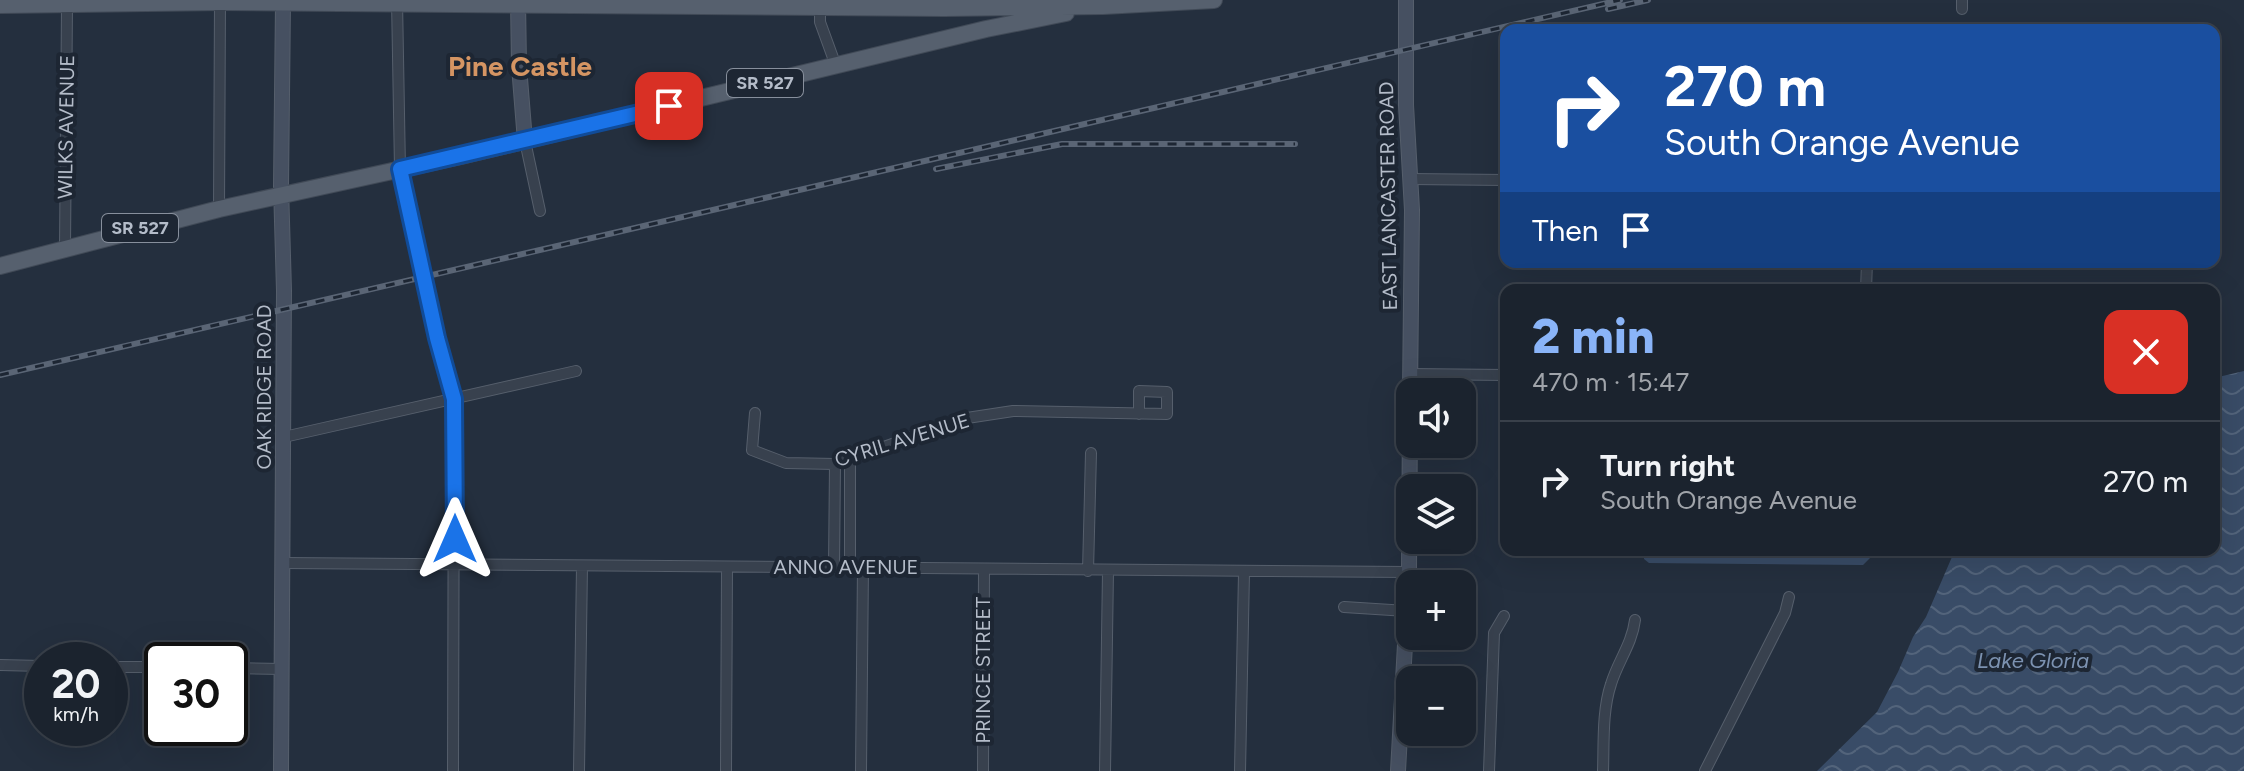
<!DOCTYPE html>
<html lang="en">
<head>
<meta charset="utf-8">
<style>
	:root { --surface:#1b232e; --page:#242b36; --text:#f1f3f6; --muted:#a0a4aa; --line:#39404a; --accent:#8ab4f8 }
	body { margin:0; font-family:Figtree,sans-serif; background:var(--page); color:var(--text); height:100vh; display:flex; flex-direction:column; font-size:30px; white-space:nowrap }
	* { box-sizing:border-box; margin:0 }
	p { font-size:26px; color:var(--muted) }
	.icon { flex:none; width:44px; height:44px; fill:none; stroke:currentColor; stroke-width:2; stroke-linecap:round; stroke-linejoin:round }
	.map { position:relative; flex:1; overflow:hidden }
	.sheet { position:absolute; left:1500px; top:284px; width:720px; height:272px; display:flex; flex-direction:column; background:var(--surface); border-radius:16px; box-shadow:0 8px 32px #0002,0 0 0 2px var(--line) }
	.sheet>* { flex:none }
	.guide { position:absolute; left:1500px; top:24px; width:720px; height:244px; border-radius:16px; box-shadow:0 8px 32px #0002,0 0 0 2px var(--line); background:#1a4fa0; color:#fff; overflow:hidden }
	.buttons { position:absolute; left:1396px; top:378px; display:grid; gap:16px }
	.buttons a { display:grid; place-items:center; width:80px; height:80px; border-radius:16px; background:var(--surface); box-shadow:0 8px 32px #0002,0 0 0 2px var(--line); font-size:40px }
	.speed { position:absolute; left:24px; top:642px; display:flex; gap:16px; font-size:40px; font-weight:700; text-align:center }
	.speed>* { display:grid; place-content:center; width:104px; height:104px; border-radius:50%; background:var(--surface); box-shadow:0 8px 32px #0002,0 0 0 2px var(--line); line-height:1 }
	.speed small { font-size:20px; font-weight:400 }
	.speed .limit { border:4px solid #111; border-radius:12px; background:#fff; color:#111 }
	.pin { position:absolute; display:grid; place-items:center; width:68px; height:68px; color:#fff; margin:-34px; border-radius:16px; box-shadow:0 4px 12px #0006 }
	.me { position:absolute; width:88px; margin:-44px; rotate:0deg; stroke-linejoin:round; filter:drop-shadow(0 0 6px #0008) }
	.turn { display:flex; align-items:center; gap:28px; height:168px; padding:0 32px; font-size:36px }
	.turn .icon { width:104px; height:104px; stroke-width:2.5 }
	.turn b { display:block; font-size:56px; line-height:68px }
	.then { display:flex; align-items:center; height:76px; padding:0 32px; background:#0003; gap:16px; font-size:30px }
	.round { display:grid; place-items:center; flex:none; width:84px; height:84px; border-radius:16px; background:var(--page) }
	.head { display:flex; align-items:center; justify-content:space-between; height:136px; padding:0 32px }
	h1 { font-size:48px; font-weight:800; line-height:60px; color:var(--accent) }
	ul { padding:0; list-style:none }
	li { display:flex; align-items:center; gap:24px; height:120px; padding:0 32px; border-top:2px solid var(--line) }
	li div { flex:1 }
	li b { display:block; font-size:30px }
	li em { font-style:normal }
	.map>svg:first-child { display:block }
	.water { fill:url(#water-waves) }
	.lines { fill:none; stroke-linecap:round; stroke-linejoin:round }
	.street-casing { stroke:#565f6c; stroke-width:12 }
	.secondary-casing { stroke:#565f6c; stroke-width:16 }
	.primary-casing { stroke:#414a57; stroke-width:18 }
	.street { stroke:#38414e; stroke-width:10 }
	.secondary { stroke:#465061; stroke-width:14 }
	.primary { stroke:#56606e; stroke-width:16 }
	.rail-casing { stroke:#5a6575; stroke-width:6 }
	.rail { stroke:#1d2633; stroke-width:3; stroke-dasharray:9; stroke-linecap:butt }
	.route-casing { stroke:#114b97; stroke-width:20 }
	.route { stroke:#1a73e8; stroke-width:14 }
	.labels { text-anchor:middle; stroke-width:8; stroke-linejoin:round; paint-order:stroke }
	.shield { fill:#1d2633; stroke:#878f9c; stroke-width:2 }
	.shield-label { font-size:18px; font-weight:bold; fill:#b4bcc9 }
	.street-label { font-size:20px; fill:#b4bcc9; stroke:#1d2633 }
	.water-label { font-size:22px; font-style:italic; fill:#7c92b1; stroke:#1d2633 }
	.district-label { font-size:28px; font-weight:bold; fill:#d59563; stroke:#1d2633 }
</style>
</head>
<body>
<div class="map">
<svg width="2244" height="771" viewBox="0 0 2244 771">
	<defs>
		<pattern id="water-waves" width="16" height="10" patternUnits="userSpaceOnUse" patternTransform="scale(2)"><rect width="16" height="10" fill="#394c67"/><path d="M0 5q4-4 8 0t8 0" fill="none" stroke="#53647b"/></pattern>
	</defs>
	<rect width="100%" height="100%" fill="#242f3e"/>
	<path class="water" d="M2244,371v400h-427l60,-59 21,-40 15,-35 13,-20 29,-67h259v-172z
		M1644,550h234l-15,15 -214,-2 -5,-4z"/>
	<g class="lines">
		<defs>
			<path id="street" d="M397,0l3,169 37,169 17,61 -1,372
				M1962,0v9
				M820,2v20l16,44
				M525,141l15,70
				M1409,179l97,1
				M219,209l1,-209
				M65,248l2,-243
				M1866,290l1,-28
				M1410,374l96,1
				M755,413l-3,37 34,13 49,1 132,-46 46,-7 154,3v-22l-28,-1v23
				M284,437l292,-66
				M283,563l1126,9
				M834,566l1,-102
				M850,566v-107
				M1088,571l3,-118
				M1344,607l63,4
				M0,665l42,1
				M110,667h52
				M230,668l52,1
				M579,771l3,-205
				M726,771l1,-204
				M861,771l2,-205
				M983,771l1,-201
				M1105,771l3,-200
				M1240,771l4,-198
				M1489,771l5,-138 10,-17
				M1603,771c1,-28 -1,-60 8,-87 7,-23 21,-40 24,-64
				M1705,771l80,-158 4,-16"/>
			<path id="secondary" d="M518,0l1,66 6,75
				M1406,0v105l6,105 -2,182
				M281,771l3,-480 -3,-105 2,-183
				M1398,771l11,-199 1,-161"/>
			<path id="primary" d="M0,5l220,-3 724,6 159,-2 111,-6
				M0,266l219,-57 242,-53 525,-127 80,-16"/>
		</defs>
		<use href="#street" class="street-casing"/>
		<use href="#secondary" class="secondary-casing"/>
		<use href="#primary" class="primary-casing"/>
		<use href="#street" class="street"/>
		<use href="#secondary" class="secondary"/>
		<use href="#primary" class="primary"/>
		<defs>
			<path id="rail" d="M1608,9l40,-9
				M936,169l126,-25h233
				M0,375l1620,-375"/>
		</defs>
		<use href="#rail" class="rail-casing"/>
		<use href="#rail" class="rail"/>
	</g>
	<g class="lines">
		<defs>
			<path id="route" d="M455,539l-1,-140 -17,-61 -37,-169 269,-63"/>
		</defs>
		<use href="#route" class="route-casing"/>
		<use href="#route" class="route"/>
	</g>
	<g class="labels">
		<g class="shield">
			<rect x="727" y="69" width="76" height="28" rx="6"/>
			<rect x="102" y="214" width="76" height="28" rx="6"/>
		</g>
		<g class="shield-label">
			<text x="765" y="89">SR 527</text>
			<text x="140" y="234">SR 527</text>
		</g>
		<g class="street-label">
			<text transform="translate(66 127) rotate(-89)" y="7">WILKS AVENUE</text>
			<text transform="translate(1388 196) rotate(-91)" y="7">EAST LANCASTER ROAD</text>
			<text transform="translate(264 387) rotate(-90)" y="7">OAK RIDGE ROAD</text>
			<text transform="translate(902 440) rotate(-17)" y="7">CYRIL AVENUE</text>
			<text x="846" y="574">ANNO AVENUE</text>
			<text transform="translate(983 670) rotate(-90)" y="7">PRINCE STREET</text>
		</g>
		<g class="water-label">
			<text x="2033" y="668">Lake Gloria</text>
		</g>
		<g class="district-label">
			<text x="520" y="76">Pine Castle</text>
		</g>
	</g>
</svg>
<div class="buttons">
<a><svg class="icon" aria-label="sound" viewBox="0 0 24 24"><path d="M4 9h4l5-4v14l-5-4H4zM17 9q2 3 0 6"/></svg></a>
<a><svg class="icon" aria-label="layers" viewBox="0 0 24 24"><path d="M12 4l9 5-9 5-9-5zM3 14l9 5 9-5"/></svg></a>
<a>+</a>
<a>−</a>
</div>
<div class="speed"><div>20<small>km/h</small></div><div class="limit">30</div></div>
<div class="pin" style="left:669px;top:106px;background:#d93025"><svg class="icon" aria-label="arrive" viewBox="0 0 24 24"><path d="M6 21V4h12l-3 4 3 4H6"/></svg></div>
<svg class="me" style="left:455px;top:539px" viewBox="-20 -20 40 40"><path d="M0-17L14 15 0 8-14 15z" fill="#1a73e8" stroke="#fff" stroke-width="4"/></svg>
<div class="guide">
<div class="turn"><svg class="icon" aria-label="right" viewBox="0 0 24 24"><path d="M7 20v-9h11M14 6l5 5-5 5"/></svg><div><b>270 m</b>South Orange Avenue</div></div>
<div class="then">Then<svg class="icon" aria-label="arrive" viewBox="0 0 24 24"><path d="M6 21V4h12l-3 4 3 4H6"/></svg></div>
</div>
<section class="sheet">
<div class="head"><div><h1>2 min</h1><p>470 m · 15:47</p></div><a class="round" style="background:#d93025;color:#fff"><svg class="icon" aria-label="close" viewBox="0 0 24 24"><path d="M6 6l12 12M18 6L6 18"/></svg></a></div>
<ul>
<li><svg class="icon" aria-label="right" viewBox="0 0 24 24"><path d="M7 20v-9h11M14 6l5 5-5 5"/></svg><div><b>Turn right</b><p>South Orange Avenue</p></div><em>270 m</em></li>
</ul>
</section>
</div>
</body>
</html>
